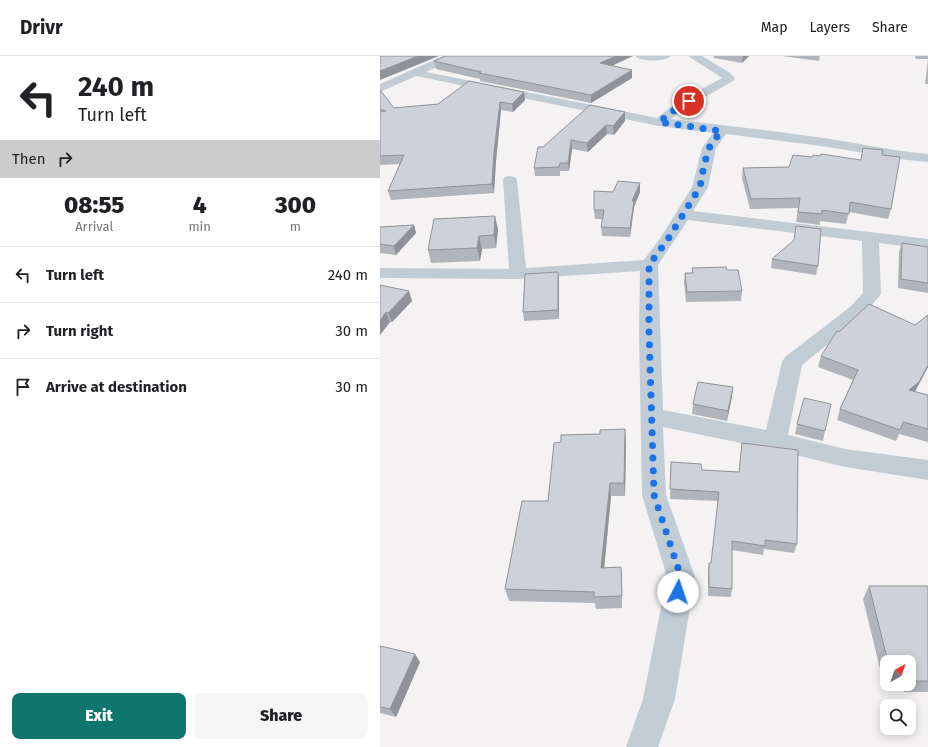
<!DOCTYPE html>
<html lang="en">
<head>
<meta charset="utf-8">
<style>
	:root { --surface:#fff; --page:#f6f6f6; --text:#202124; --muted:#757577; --line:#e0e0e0; --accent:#0f766e }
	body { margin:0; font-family:"Fira Sans",sans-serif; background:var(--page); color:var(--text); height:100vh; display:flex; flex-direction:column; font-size:15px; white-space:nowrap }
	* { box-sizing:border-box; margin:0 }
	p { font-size:13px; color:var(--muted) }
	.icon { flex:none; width:22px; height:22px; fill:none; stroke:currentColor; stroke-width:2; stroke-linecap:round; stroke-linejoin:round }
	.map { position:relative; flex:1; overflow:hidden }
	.side { display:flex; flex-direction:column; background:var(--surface); width:380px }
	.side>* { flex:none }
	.hud { background:#fff; color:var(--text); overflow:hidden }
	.needle { width:26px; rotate:40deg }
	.fabs { position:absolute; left:500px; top:599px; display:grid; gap:8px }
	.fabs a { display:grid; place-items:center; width:36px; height:36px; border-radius:8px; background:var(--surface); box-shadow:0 2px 10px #0003; font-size:20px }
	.pin { position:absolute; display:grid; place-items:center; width:34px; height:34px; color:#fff; margin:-17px; border:2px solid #fff; border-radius:50%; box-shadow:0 1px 4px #0007 }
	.me { position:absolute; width:44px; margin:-22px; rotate:4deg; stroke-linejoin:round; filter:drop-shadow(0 0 3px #0008) }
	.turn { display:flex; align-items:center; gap:14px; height:84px; padding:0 12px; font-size:18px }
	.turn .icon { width:52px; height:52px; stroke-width:2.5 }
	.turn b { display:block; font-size:28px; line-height:34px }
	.then { display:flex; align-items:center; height:38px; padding:0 12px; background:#0003; gap:8px; font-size:15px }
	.eta { display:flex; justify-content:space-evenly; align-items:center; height:68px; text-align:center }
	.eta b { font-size:24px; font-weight:800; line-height:28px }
	.action { display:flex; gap:8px; margin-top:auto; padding:8px 12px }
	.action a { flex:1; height:46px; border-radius:8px; background:var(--accent); color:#fff; font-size:16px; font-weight:800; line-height:46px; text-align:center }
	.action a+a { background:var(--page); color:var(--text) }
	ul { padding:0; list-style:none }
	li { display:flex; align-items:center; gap:12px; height:56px; padding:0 12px; border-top:1px solid var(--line) }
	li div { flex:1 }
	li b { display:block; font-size:15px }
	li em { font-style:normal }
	header { display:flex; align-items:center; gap:24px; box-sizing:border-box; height:56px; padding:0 20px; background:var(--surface); border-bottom:1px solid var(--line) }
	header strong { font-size:19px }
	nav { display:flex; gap:22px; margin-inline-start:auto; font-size:14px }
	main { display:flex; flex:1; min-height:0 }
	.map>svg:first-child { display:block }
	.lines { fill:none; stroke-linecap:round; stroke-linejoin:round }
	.minor { fill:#c2ccd5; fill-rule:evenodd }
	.wall { fill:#b1b4ba; fill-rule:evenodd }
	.shaded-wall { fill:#909297 }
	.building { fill:#ced1d8; stroke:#909297 }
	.route { stroke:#1a73e8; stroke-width:7; stroke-dasharray:0 12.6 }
</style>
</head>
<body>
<header>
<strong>Drivr</strong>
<nav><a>Map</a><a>Layers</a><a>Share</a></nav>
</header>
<main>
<section class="side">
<div class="hud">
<div class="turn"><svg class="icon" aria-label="left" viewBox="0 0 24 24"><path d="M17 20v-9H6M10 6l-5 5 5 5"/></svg><div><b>240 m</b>Turn left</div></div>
<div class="then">Then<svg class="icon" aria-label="right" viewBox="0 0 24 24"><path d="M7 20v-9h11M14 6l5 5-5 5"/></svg></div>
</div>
<div class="eta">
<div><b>08:55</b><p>Arrival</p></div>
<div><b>4</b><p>min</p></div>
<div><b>300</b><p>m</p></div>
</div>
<ul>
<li><svg class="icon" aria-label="left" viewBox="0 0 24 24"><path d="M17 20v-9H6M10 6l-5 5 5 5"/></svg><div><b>Turn left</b></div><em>240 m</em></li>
<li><svg class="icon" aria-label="right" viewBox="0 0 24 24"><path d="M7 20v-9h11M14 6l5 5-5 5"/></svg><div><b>Turn right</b></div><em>30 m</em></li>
<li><svg class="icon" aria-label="arrive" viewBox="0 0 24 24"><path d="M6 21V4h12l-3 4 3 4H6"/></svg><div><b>Arrive at destination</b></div><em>30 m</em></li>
</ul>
<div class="action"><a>Exit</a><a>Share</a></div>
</section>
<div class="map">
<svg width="548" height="691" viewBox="0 0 548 691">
	<rect width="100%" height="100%" fill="#f4f2f2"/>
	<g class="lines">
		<path class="minor" d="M63,0h15l-2,2 -30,14 231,46 19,-15 46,-25 -34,-22h14l28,17 5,6 -2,2 -49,28 -13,10c48,6 97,11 145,18 38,5 74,14 112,17v8c-30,-2 -58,-8 -87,-13 -39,-6 -77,-10 -115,-15l-10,14 -8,39 -15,24 235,28v10l-49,-6 2,51 -17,21 -62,50 -14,70 57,14 83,11v20l-83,-13 -70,-17 -112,-23 3,68 29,82 -20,122 -17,48h-32l17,-48 24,-122 -25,-82 -3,-164 1,-60 -122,8 -138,-1v-10l129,1 -6,-89 2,-3 5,-1 5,1 2,3 9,88 118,-8 17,-23 31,-50 10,-39 11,-15 -54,-7 -243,-50 -36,16v-8zM308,164l174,21 1,52 -13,14 -65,50 -3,5 -16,68 -103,-20 -5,-145z
			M255,0h36c-6,6 -30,6 -36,0z"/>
	</g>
	<path class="wall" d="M334,0h35l-7,7 -28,-5z
		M402,0h38l-1,5z
		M535,0h13v28h-3l3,-25h-12z
		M54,5l178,5 20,12 -41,25 -111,-22v-2l-44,-10z
		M0,34l14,18 44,-4 86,-12 1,8 -12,12 -12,-2 -5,51 -2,32 -103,7 -3,-9 12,-27 -20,1z
		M245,56v9l-11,14 -7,-1 -19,18 -16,-3 -3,22h-9v5h-25l-1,-8 9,-21z
		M502,99l9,54 -3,10 -39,-7 -3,12 -26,-3v4l-24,-3 2,-14 -48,1 -8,-31 1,-10 46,-1 23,-10 49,3z
		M260,127v9l-6,15 -4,30 -28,-1 -1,-9 2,-8h-8l-1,-9 19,-18z
		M34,169l2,8 -20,22 -16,-2v-26z
		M118,173l-2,19 -14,1 -2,12 -49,2 -3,-13z
		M522,187l26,4v46l-30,-5 1,-36z
		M392,203l46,7 -2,9 -45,-7z
		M312,212l35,2 15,21 -1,10 -55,1 -2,-19 1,-10h7z
		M178,216l1,10v37l-35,2 -1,-9z
		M0,229l32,16 -20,21h-2l-10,13z
		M441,300l107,11 -13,25 13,3v47l-29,-8 -3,7 -59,-21 3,-11 13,-29 -35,-13z
		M353,331l-6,34 -35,-7 1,-10z
		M417,368l28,7 -2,10 -28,-7z
		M220,378l26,8 -1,54h-14l-7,72 17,-1 1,13v28l-26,1 -1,-6 -86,-2 -4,-12 43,-88 13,-59z
		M362,387l55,101 -3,9 -30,-4 -1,6 -31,-5v39l-1,8 -23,-1v-25l1,-8h2l7,-62 -48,-2 1,-37 31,8 37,2z
		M489,530h59v106h-24l-2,-7h-18l-21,-86zM507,606h22v22h-22z
		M0,590l40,16 -24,55 -16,-4z"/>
	<path class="shaded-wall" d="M38,0h21l-59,24v-9z
		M236,0h17l-32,15 -1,-8z
		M363,0h6l-7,7z
		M252,14v8l-41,25v-8z
		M144,36l1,8 -12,12 -1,-8z
		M120,46l1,8 -5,51 -2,32 -2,-9 2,-32z
		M245,56v9l-11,14 -1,-9z
		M226,69l1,9 -19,18 -1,-9z
		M191,84l1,9 -3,22 -1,-8z
		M260,127v9l-6,15 -4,30v-9l2,-27z
		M115,160l3,13 -2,19 -2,-13z
		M34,169l2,8 -20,22 -2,-9z
		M99,180l3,13 -2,12 -3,-13z
		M178,216l1,10v37l-1,-9z
		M29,235l3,10 -20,21 -4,-9z
		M6,256l4,10 -10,13v-14z
		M548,309v2l-14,26 -5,-3z
		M353,331l-1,10 -5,24 1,-10z
		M245,373l1,13 -1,54 -1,-13z
		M230,427l1,13 -8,84 -2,-12z
		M35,598l5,8 -24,55 -6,-8z"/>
	<path class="building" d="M0,0h38l-38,15z
		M66,0h170l-16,7 32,7 -41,25 -112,-22 2,-1 -47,-11z
		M89,25l55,11 -12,12 -12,-2 -6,50 -2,32 -104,7 16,-36 -24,1v-44l6,-1 -6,-2v-19l14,18 44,-4z
		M210,49l35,7 -12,14 -7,-1 -19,18 -16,-3 -3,23h-8l-1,4 -25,1 4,-21h5z
		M483,92l20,2 -1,5 18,2 -9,52 -41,-7 -1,12 -27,-4v4l-24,-2 2,-14 -49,1 -8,-31 46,-1 4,-12 19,2 1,-2 7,1 1,-2 40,6z
		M238,125l22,2 -8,18h2l-4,27 -29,-1 3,-17h-10v-19l19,1z
		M115,160l-1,19 -15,1 -2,12 -49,2 6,-31z
		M34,169l-20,21 -14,-2v-17z
		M416,170l25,3 -3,37 -46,-7 22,-19z
		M522,187l26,4v36l-27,-4z
		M346,211l1,3h11l4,21 -55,1 -2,-19h8l-1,-5z
		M178,216v38l-35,2 2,-38z
		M0,229l29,6 -21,22 -2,-1 -6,9z
		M489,248l46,21 13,-10v50l-9,17 -10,8 19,5v34l-25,-7 -3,8 -60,-21 18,-39 -37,-14 16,-25 2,1z
		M318,326l35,5 -5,24 -35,-7z
		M424,342l27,6 -6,27 -28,-7z
		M245,373l-1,54h-14l-9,85 20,-1 1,29 -28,1v-5l-89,-3 17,-88h26l6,-58 7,-1v-7l39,-1v-4z
		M362,387l56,7 -1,94 -32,-4v6l-33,-5v48l-23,-2v-24h2l8,-71 -49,-3 1,-27 30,2 1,6 37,2z
		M489,530h59v95h-16l-2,-8h-1v-11h-21z
		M0,590l35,8 -25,55 -10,-2z"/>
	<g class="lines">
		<path class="route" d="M298,536l3,-15 -27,-82 -5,-164v-66l19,-26 32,-52 4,-22 5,-17 12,-17 -62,-9 21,-16 9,-5"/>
	</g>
</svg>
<div class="fabs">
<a><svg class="needle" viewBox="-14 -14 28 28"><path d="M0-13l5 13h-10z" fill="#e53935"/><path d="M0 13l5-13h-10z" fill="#757577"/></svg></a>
<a><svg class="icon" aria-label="search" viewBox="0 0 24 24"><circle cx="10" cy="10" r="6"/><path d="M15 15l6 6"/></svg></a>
</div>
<div class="pin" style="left:309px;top:45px;background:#d93025"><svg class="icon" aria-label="arrive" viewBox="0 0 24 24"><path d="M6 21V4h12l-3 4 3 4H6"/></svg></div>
<svg class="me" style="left:298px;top:536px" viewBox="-20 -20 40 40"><circle r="19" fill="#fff"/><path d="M0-13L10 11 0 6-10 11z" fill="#1a73e8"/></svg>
</div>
</main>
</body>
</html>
